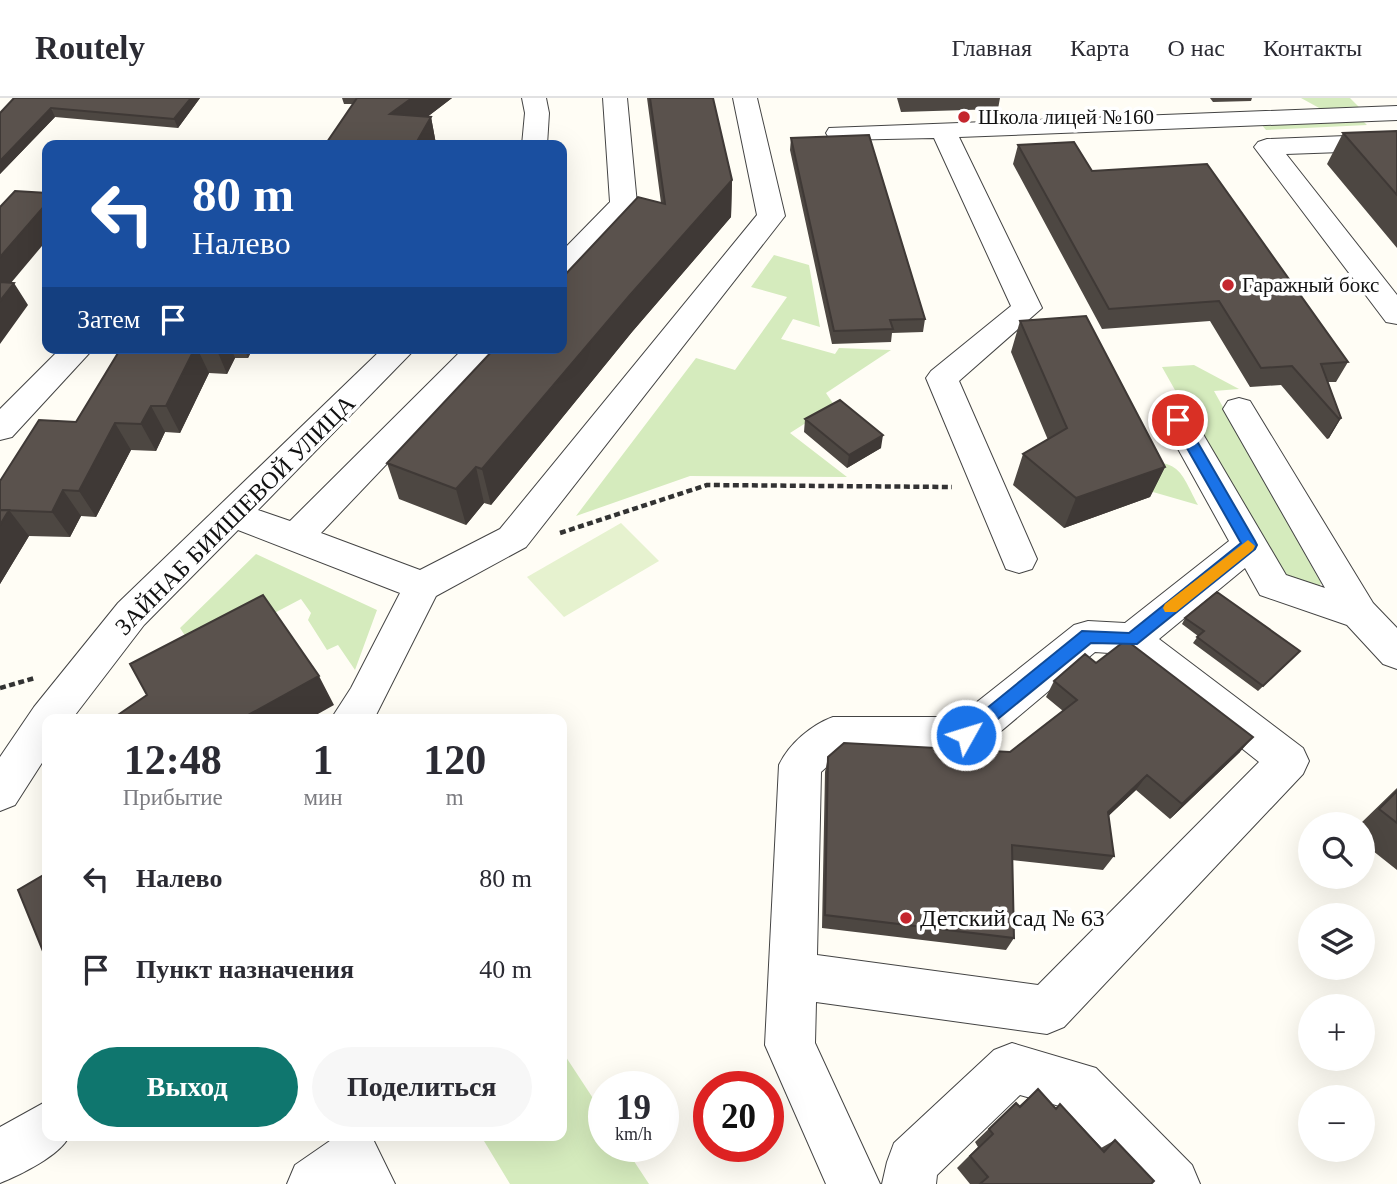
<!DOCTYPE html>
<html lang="ru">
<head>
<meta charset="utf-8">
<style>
	:root { --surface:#fff; --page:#f7f7f7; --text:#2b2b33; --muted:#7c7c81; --line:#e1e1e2; --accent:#0f766e }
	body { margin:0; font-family:"Times New Roman",serif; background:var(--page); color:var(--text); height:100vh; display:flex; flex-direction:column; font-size:26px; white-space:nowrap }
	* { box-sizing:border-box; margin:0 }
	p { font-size:23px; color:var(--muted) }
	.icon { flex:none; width:38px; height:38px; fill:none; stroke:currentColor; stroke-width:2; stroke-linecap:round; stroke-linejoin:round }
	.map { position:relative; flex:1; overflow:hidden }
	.side { position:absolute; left:42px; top:616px; width:525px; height:427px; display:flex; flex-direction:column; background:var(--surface); border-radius:14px; box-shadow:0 7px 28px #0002 }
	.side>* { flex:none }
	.guide { position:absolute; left:42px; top:42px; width:525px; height:214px; border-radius:14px; box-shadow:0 7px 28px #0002; background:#1a4fa0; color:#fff; overflow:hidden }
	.controls { position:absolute; left:1298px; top:714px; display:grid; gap:14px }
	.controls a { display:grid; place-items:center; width:77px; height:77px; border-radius:50%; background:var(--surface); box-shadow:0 7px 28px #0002; font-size:35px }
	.speed { position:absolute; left:588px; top:973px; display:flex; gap:14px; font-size:35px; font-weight:700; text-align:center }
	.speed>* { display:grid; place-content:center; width:91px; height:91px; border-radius:50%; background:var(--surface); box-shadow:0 7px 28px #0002; line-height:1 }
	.speed small { font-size:18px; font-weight:400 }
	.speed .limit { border:10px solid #d22; background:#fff; color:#111 }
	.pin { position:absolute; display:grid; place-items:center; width:60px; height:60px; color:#fff; margin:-30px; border:4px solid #fff; border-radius:50%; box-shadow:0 2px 7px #0007 }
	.me { position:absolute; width:77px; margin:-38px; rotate:51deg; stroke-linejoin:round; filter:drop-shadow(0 0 5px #0008) }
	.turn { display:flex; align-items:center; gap:24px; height:147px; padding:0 35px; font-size:32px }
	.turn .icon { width:91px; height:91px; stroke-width:2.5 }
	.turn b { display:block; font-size:49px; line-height:60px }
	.then { display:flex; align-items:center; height:66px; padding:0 35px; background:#0003; gap:14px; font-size:26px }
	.eta { display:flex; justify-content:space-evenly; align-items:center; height:119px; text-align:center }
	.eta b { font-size:42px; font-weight:700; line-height:49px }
	.primary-button { display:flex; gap:14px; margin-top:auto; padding:14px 35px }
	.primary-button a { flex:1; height:80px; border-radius:42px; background:var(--accent); color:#fff; font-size:28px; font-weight:700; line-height:80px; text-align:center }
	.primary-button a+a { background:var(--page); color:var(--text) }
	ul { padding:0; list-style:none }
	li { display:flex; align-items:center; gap:21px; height:91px; padding:0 35px }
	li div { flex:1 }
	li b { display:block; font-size:26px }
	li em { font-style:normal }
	header { display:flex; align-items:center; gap:42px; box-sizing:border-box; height:98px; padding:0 35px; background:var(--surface); border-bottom:2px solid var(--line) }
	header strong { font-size:33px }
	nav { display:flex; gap:38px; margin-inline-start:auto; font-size:24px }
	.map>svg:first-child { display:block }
	.green { fill:#d5ebbd }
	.pitch { fill:#e6f2cf }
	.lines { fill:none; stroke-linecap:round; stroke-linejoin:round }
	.minor-casing { stroke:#444; stroke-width:2 }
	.path { stroke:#333; stroke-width:4.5; stroke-dasharray:6 3.5; stroke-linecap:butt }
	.minor { fill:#fff; fill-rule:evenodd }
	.wall { fill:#4d4742 }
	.shaded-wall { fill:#3f3936 }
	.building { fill:#5a524d; stroke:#3f3936; stroke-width:2 }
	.route { fill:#1a73e8; stroke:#114b97; stroke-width:2 }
	.slow { fill:#f59e0b }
	.poi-dot { fill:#c4262e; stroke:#fff; stroke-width:2.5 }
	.labels { text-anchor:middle; stroke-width:7; stroke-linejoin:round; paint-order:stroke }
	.far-poi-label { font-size:21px; fill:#111; stroke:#fff; text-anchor:start }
	.street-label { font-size:24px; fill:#111; stroke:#fff }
	.poi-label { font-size:24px; fill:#111; stroke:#fff; text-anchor:start }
</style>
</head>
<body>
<header>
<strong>Routely</strong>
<nav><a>Главная</a><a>Карта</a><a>О нас</a><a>Контакты</a></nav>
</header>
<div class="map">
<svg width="1397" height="1086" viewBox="0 0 1397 1086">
	<rect width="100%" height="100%" fill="#fffdf5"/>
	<path class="green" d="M1301,0h49l9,9 -38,2z
		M1361,21l6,6 -101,5 -5,-6z
		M774,157l35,10 11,62 -27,-8 -12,20 54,15 4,-6 52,2 -65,43 8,12 -44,28 57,44 -157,-1 -114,40 120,-158 39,12 52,-73 -36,-10z
		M1194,267l45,24 -25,2 107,192 -4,9 -34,-10 -121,-215z
		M1137,361c44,5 41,7 61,46l-45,-13z
		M256,456l121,56 -22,60 -17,-25 -11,5 -19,-30 3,-7 -10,-14 -104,55 -17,-26z
		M562,953l42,64v31h20l25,38h-139l-29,-48h81z"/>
	<path class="pitch" d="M621,425l38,38 -95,56 -37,-40z"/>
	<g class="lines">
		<defs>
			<path id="minor" d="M522,0h24l3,15 -2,32h-25l3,-32z
				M603,0h24l10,106 -65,69 -10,3v-25l48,-49z
				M733,0h24l28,118 -259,331 -90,49 -62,123h-43l20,-31 49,-95 -162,-63 -94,95 -72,94h-25v36l-32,50 -15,6v-54l34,-50 84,-104 265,-255h33l-158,162 32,11 174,-173h33l-176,185 99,37 80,-41 257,-314z
				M1397,8v14l-438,17 83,171 -83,73 78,178 -5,10 -13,4 -13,-4 -80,-191 5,-7 80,-65 -77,-168 -96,2 -9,-2 -3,-5 3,-5z
				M1397,36v16l-111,4 111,141v29l-11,-2 -132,-175 4,-5 9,-3z
				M61,250h33l-82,89 -12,3v-31z
				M1239,300l11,3 123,202 24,25v41l-14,-5 -36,-39 -87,-30 -15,-27 -86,71 144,109 6,13 -6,13 -239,253 -17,7 -231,-32 -1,41 65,141h-54l-61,-139 14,-280c10,-21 32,-40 54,-48h125l116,-92 14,-4 37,2 104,-82 -67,-121 4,-8 12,-3 12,3 96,163 39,13 -102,-179 5,-8zM1095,554l28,2 136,108 -221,223 -221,-30 4,-183 21,-19h124l15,-5z
				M1012,945l84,25 96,97 8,19h-64l-73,-77 -43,-12 -83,80 -1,9h-54l5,-22 7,-19 100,-93z
				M47,1003v35h22c-8,19 -49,39 -69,47v-56z
				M337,1038l35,1 23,47h-108l8,-19z"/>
		</defs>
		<use href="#minor" class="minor-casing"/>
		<path class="path" d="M560,435l147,-48 245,2
			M0,590l35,-10"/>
		<use href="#minor" class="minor"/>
	</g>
	<path class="wall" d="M200,0l-22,30 -123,-11 -55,57v-61z
		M342,0h110l-25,19h4l5,27 -1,1h-110l29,-41h-10z
		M647,0h66l19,82 -1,37 -99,115 -141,173 -7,-2 -18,22 -67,-26 -12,-36 274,-260z
		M897,0h103l-2,11 -97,3z
		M1210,0h42l-1,3 -38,1z
		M1397,33v117l-70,-84 16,-31z
		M791,40l134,181 -2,13 -31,1 -1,9 -59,2 -42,-194z
		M1018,47l74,26 256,191 -12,20h-8l13,36 -12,20 -2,1 -46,-54 -31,2 -40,-66 -108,8 -89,-165z
		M1020,223l145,146 -15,30 -86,31 -51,-43 10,-31 25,-14 -37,-88z
		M121,250h132l-5,10h-13l-8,16 -18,-1 -29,60 -15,-1 -9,19 -25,-1 -35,67 -15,-1 -11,21 -41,-1 -29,48v-103l76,-59z
		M805,321l76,29 -34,20 -43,-36z
		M1185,520l115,33 -5,5 -37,35 -65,-48 5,-7 -16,-12z
		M1096,565l144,89 -70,67 -34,-29 -28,26 6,40 -11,14 -91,-10 2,78 -8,12 -184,-22 3,-156 3,-15 182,-5 53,-41 -17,-14 8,-16z
		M1397,690v82l-34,-27v-19h-3z
		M1038,991l18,19 4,-4 41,44 14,-8 36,44h-181l-13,-16 21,-21 -3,-5 26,-25 18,-11z"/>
	<path class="shaded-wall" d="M191,0h9l-22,30 -4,-9z
		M412,0h40l-56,43 -6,-27z
		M51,10l4,9 -55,57v-13z
		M431,19l5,27 -1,1h-20z
		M732,82l-1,37 -99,115 -141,173 -9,-36 148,-174z
		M47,105v37l-47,56v-39z
		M14,185l14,22 -28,39v-43z
		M195,250h2l12,25 -29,60 -14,-27z
		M216,250h15l4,10 -8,16z
		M244,250h9l-5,10z
		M151,308l14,26 -9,19 -15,-27z
		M1341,320l-12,20 -2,1 12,-20z
		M115,325l16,27 -35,67 -17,-26z
		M883,337l-2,13 -34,20 2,-13z
		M476,369l8,36 -18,22 -10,-36z
		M1165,369l-15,30 -86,31 12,-30z
		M63,392l18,26 -11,21 -18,-25z
		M9,412l20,26 -29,48v-59z
		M319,578l15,29 -25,14h-68z
		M1253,639l-13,15 -70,67 12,-15z
		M1147,677l-11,15 -38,36 10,-14z"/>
	<path class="building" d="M14,0h177l-17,21 -123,-11 -51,53v-48z
		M357,0h55l-22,16 41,3 -16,28h-90z
		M650,0h63l19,82 -102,115 -148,174 -6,-2 -20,22 -69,-26 108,-115h67v-70l76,-81 27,7z
		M1397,33v64l-54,-62z
		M869,37l56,184 -35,1 3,9 -59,2 -43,-193z
		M1074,44l18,29 115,-7 141,198 -27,2 20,54 -2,1 -47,-53 -31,2 -42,-67 -110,8 -91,-164z
		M15,93l32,2v10l-47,54v-50z
		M0,184l14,1 -14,18z
		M1086,218l79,151 -89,31 -53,-44 44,-26 -47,-107z
		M121,250h74l-29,58h-15l-10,18 -26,-1 -36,68 -16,-1 -11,22 -52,-2v-29l39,-61 37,2z
		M840,302l43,35 -34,20 -44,-36z
		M0,412h9l-9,15z
		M1217,494l83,59 -37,35 -66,-49 7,-6 -19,-13z
		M263,497l56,81 -78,43h-129l35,-24 -17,-31z
		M1126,542l127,97 -71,67 -35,-29 -39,37 6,44 -102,-11 2,93 -189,-23 3,-158 16,-14 166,9 67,-52 -23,-19 31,-27 11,9z
		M1397,693v32l-18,-14z
		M47,775v88l-29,-71z
		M1038,991l18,20 4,-5 44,48 11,-12 39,41 -3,3h-171l8,-7 -18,-21 23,-22 -4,-5 27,-26 4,4z"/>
	<path class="route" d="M1178,317l5,2 72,124 2,4 -2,4 -118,95 -46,-1 -119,97 -6,2 -6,-2 -2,-5 2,-5 122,-99 47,2 112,-90 -70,-123z"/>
	<path class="slow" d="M1248,442l7,6 -2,4 -77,62h-11l-2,-4 2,-4z"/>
	<g class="poi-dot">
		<circle cx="964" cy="19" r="7"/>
		<circle cx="1228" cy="187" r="7"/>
		<circle cx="906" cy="820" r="7"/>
	</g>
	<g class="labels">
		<g class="far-poi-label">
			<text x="978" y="26">Школа лицей №160</text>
			<text x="1242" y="194">Гаражный бокс</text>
		</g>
		<g class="street-label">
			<text transform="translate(235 417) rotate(-45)" y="8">ЗАЙНАБ БИИШЕВОЙ УЛИЦА</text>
		</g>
		<g class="poi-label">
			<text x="920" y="828">Детский сад № 63</text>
		</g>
	</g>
</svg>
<div class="controls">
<a><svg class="icon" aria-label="search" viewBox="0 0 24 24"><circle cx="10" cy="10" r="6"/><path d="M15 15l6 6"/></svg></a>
<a><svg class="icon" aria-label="layers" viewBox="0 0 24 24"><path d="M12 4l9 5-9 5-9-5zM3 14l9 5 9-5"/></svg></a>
<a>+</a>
<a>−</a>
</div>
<div class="speed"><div>19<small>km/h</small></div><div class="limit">20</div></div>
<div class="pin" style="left:1178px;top:322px;background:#d93025"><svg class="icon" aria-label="arrive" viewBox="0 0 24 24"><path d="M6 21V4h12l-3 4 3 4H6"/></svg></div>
<svg class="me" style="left:966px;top:637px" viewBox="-20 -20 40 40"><circle r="17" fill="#1a73e8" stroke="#fff" stroke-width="3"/><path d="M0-11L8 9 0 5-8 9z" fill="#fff"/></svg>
<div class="guide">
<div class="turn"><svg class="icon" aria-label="left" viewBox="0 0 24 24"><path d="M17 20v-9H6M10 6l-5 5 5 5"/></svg><div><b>80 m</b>Налево</div></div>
<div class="then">Затем<svg class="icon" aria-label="arrive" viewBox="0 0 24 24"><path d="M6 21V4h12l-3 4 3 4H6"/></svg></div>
</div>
<section class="side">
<div class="eta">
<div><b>12:48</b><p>Прибытие</p></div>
<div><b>1</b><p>мин</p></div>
<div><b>120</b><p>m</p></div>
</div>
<ul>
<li><svg class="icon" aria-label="left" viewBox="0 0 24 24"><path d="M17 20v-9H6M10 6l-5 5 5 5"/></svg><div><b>Налево</b></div><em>80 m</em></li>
<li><svg class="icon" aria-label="arrive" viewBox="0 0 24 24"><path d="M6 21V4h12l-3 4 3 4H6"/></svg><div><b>Пункт назначения</b></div><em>40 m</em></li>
</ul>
<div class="primary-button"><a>Выход</a><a>Поделиться</a></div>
</section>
</div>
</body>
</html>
